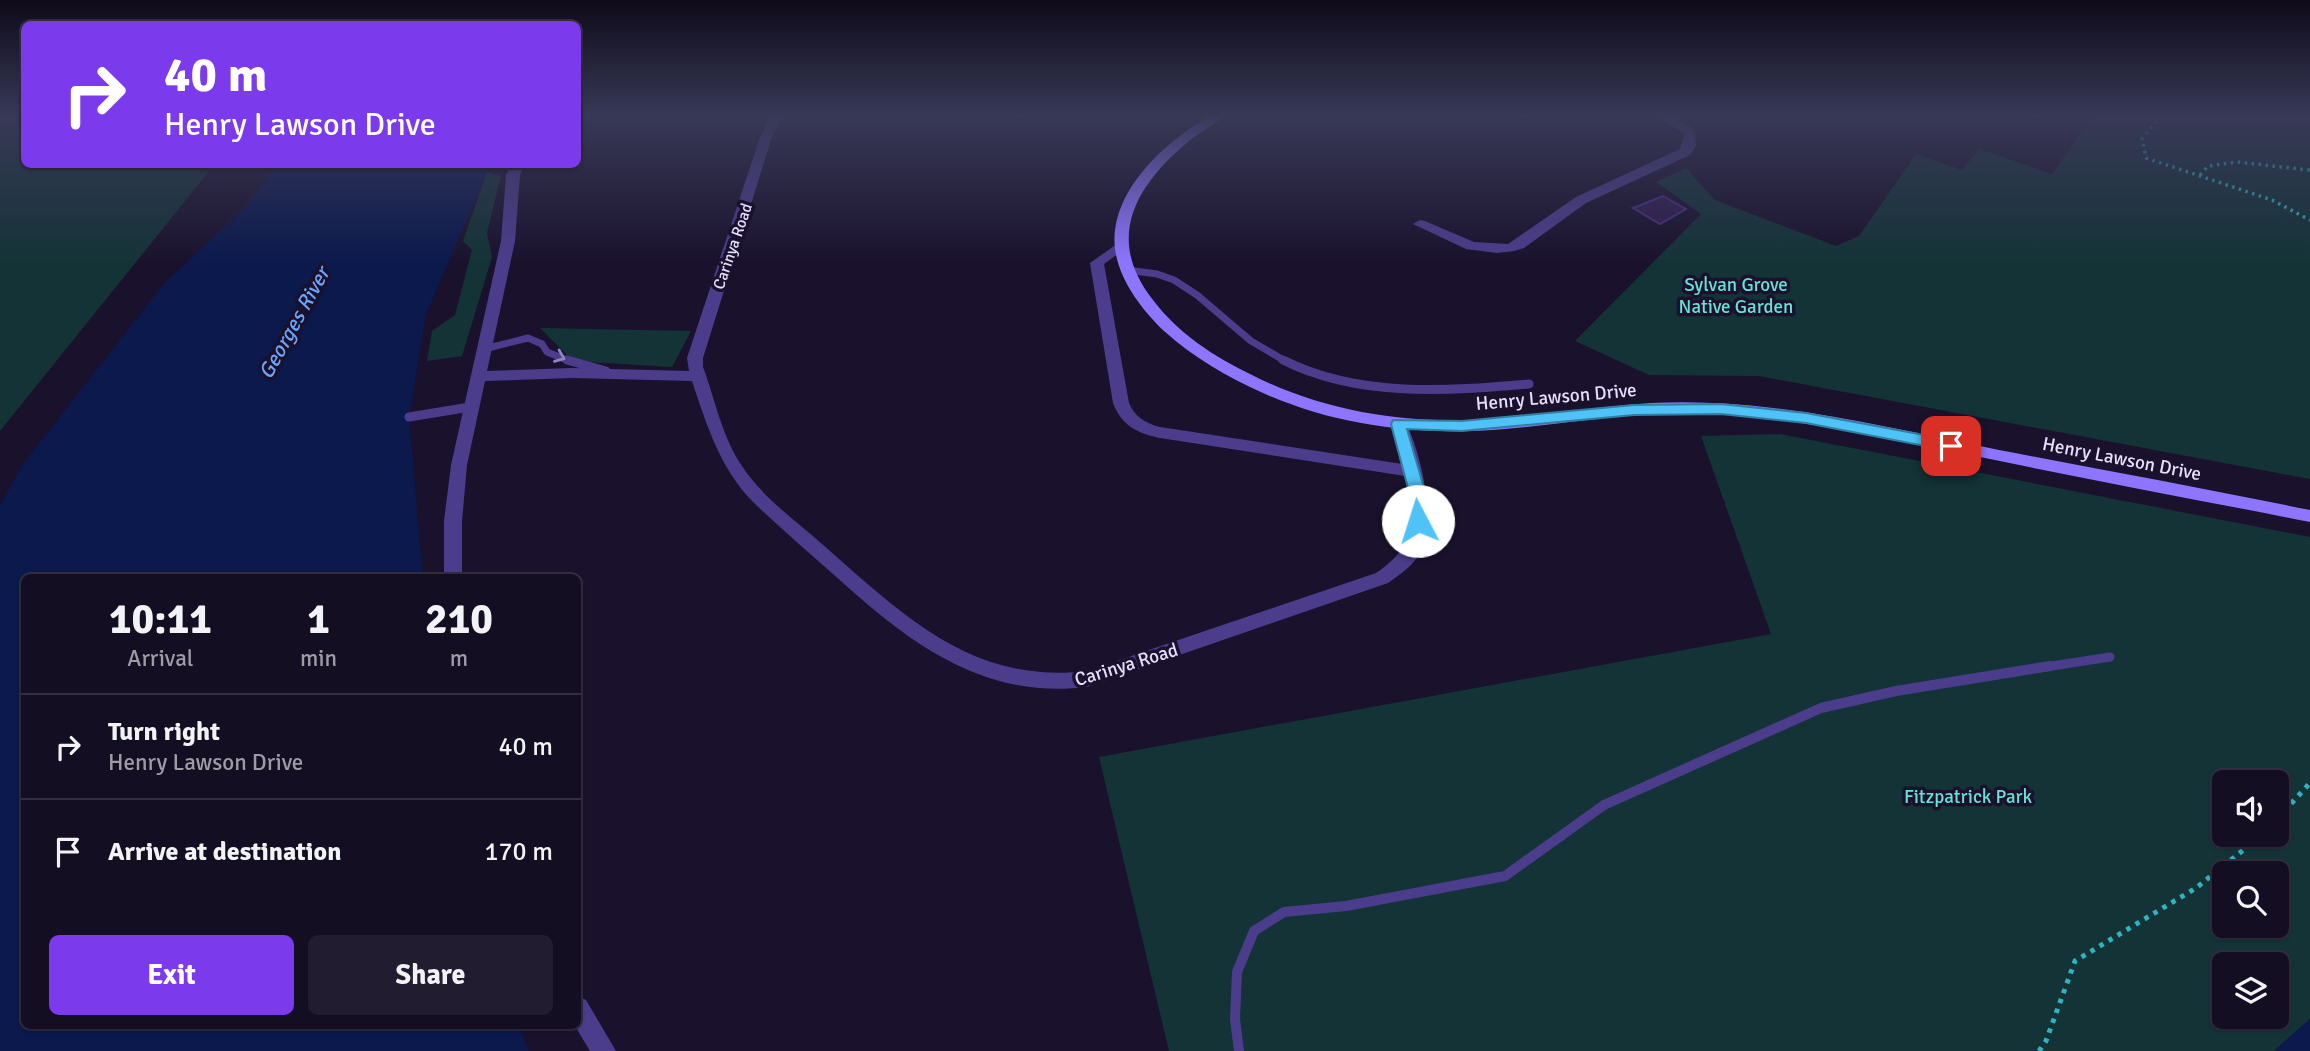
<!DOCTYPE html>
<html lang="en">
<head>
<meta charset="utf-8">
<style>
	:root { --surface:#140e22; --page:#211c2f; --text:#f1f3f6; --muted:#9d9ca5; --line:#332e40; --accent:#7c3aed }
	body { margin:0; font-family:Signika,sans-serif; background:var(--page); color:var(--text); height:100vh; display:flex; flex-direction:column; font-size:26px; white-space:nowrap }
	* { box-sizing:border-box; margin:0 }
	p { font-size:23px; color:var(--muted) }
	.icon { flex:none; width:38px; height:38px; fill:none; stroke:currentColor; stroke-width:2; stroke-linecap:round; stroke-linejoin:round }
	.map { position:relative; flex:1; overflow:hidden }
	.panel { position:absolute; left:21px; top:574px; width:560px; height:455px; display:flex; flex-direction:column; background:var(--surface); border-radius:10px; box-shadow:0 2px 5px #0004,0 0 0 2px var(--line) }
	.panel>* { flex:none }
	.hud { position:absolute; left:21px; top:21px; width:560px; height:147px; border-radius:10px; box-shadow:0 2px 5px #0004,0 0 0 2px var(--line); background:#7c3aed; color:#fff; overflow:hidden }
	.controls { position:absolute; left:2212px; top:770px; display:grid; gap:14px }
	.controls a { display:grid; place-items:center; width:77px; height:77px; border-radius:10px; background:var(--surface); box-shadow:0 2px 5px #0004,0 0 0 2px var(--line); font-size:35px }
	.pin { position:absolute; display:grid; place-items:center; width:60px; height:60px; color:#fff; margin:-30px; border-radius:14px; box-shadow:0 4px 10px #0006 }
	.me { position:absolute; width:77px; margin:-38px; rotate:355deg; stroke-linejoin:round; filter:drop-shadow(0 0 5px #0008) }
	.turn { display:flex; align-items:center; gap:24px; height:147px; padding:0 28px; font-size:32px }
	.turn .icon { width:91px; height:91px; stroke-width:2.5 }
	.turn b { display:block; font-size:49px; line-height:60px }
	.eta { display:flex; justify-content:space-evenly; align-items:center; height:119px; text-align:center }
	.eta b { font-size:42px; font-weight:700; line-height:49px }
	.cta { display:flex; gap:14px; margin-top:auto; padding:14px 28px }
	.cta a { flex:1; height:80px; border-radius:10px; background:var(--accent); color:#fff; font-size:28px; font-weight:700; line-height:80px; text-align:center }
	.cta a+a { background:var(--page); color:var(--text) }
	ul { padding:0; list-style:none }
	li { display:flex; align-items:center; gap:21px; height:105px; padding:0 28px; border-top:2px solid var(--line) }
	li div { flex:1 }
	li b { display:block; font-size:26px }
	li em { font-style:normal }
	.map>svg:first-child { display:block }
	.green { fill:#143337; fill-rule:evenodd }
	.water { fill:#0b194d }
	.building { fill:#2f1d4e; stroke:#4a2f7a; stroke-width:2 }
	.lines { fill:none; stroke-linecap:round; stroke-linejoin:round }
	.path-far1 { stroke:#30b3c0; stroke-width:3.5; stroke-dasharray:2.5 4.5; stroke-linecap:butt }
	.path { stroke:#30b3c0; stroke-width:5; stroke-dasharray:4.5 6; stroke-linecap:butt }
	.lane-far2 { stroke:#4c3d8c; stroke-width:7 }
	.lane-far1 { stroke:#4c3d8c; stroke-width:9 }
	.lane { stroke:#4c3d8c; stroke-width:10 }
	.street { fill:#4c3d8c; fill-rule:evenodd }
	.secondary { fill:#8d75ff; fill-rule:evenodd }
	.oneway { stroke:#9185c0 }
	.route { fill:#4fc3f7; stroke:#337fa1; stroke-width:2 }
	.labels { text-anchor:middle; stroke-width:7; stroke-linejoin:round; paint-order:stroke }
	.far-street-label { font-size:16px; fill:#e6deff; stroke:#1a122d }
	.park-label { font-size:19px; fill:#66e2d6; stroke:#1a122d }
	.street-label { font-size:19px; fill:#e6deff; stroke:#1a122d }
	.water-label { font-size:21px; font-style:italic; fill:#6ca5ff; stroke:#1a122d }
</style>
</head>
<body>
<div class="map">
<svg width="2310" height="1051" viewBox="0 0 2310 1051">
	<rect width="100%" height="100%" fill="#1a122d"/>
	<path class="green" d="M0,116h24v48l190,1 -214,266z
		M2093,116h217v363l-551,-103 -110,-1 -74,-34 126,-127 -45,-32 30,-14 29,32 121,46 23,-10 57,-82 46,16 17,-21 73,25z
		M487,172l14,4 -14,57 5,24 -30,99 -35,5 5,-30 23,-16 17,-65 -9,-9z
		M540,328l151,3 -19,36 -99,-6z
		M1780,434l530,103v482l-36,32h-1105l-70,-294 672,-123 -70,-198zM2224,782h53v53h-53zM2224,873h53v53h-53zM2224,964h53v53h-53z"/>
	<path class="water" d="M277,165h213l-64,149 -17,103 14,160 -399,1v448h494l11,25h-529v-545l23,-42 140,-179 83,-79z
		M2310,1019v32h-36z"/>
	<path class="building" d="M1663,196l23,13 -26,15 -27,-16z"/>
	<g class="lines">
		<path class="path-far1" d="M2161,116l-19,23 4,19 126,42 38,20
			M2200,175l8,-9 29,-4 73,8"/>
		<path class="path" d="M2277,819l33,-36
			M2039,1051l7,-10 29,-80 121,-73 66,-53"/>
		<path class="lane-far2" d="M1127,270l30,4 17,6 23,15 54,46 36,21
			M484,349l44,-11 14,6 5,8 25,10"/>
		<path class="lane-far1" d="M567,360l39,11
			M1283,360c75,38 165,31 246,24
			M409,417l61,-10
			M2039,668l71,-11"/>
		<path class="lane" d="M1239,1051l-4,-32 2,-47 17,-41 30,-19 62,-6 159,-30 99,-71 217,-97 75,-17 154,-25"/>
		<path class="street" d="M770,116h12l-11,24 -68,218v9c12,32 19,70 39,99 20,31 53,54 80,78 80,70 150,141 265,127l289,-98c41,-28 38,-51 29,-97l-245,-38c-23,-5 -38,-12 -47,-35l-23,-140 31,-22 5,1v6l-22,16 25,139c6,14 16,20 31,24l242,37 -12,-41 8,-5 6,1c16,30 32,96 18,129 -6,16 -20,25 -34,35l-301,104c-106,13 -180,-46 -254,-113 -27,-24 -54,-47 -80,-72 -33,-34 -46,-76 -61,-121l-120,-3 -87,3 -18,84 -5,56v57h-18v-57l7,-56 50,-224 5,-66 6,-11h13l-5,11 -5,66 -28,130 85,-3 117,3 -2,-13 72,-218z
			M1657,116h14l24,14 1,16 -6,9 -104,48 -62,45 -10,3 -17,2 -31,-4 -53,-25 7,-4 5,1 49,21 34,2 68,-47 104,-48 5,-15z
			M578,996l8,4 30,51h-26l-15,-25h3z"/>
		<path class="secondary" d="M1210,116h14c-10,9 -24,16 -35,25 -53,44 -85,97 -36,159 25,33 60,56 97,74 80,41 169,52 258,44 48,-4 95,-12 143,-15 41,-2 82,0 122,5 76,9 151,27 226,42 104,20 208,39 311,60v12c-105,-21 -210,-40 -315,-62 -71,-14 -142,-30 -214,-40 -44,-6 -88,-8 -131,-6 -49,3 -97,11 -145,15 -83,7 -166,-2 -242,-36 -36,-16 -70,-36 -99,-62 -26,-25 -54,-62 -49,-101 6,-49 55,-91 95,-114z"/>
	</g>
	<defs><path id="oneway-chevron" d="M-2-3.5L2.5 0L-2 3.5" fill="none" stroke-width="1.6" stroke-linecap="round" stroke-linejoin="round" transform="scale(1.75)"/></defs>
	<use class="oneway" href="#oneway-chevron" transform="translate(560 357) rotate(22)"/>
	<linearGradient id="sky" x2="0" y2="1"><stop stop-color="#0e0a19"/><stop offset="0.44" stop-color="#383957"/><stop offset="1" stop-color="#383957" stop-opacity="0"/></linearGradient>
	<rect width="2310" height="263" fill="url(#sky)"/>
	<path class="route" d="M1721,404l85,9 145,27 8,6 -8,5 -145,-28 -85,-9 -87,1 -172,16 -55,-2 17,59 2,33 -8,5 -8,-5 -2,-33 -17,-64 2,-4 69,1 172,-16z"/>
	<g class="labels">
		<g class="far-street-label">
			<text transform="translate(732 246) rotate(-71)" y="6">Carinya Road</text>
		</g>
		<g class="park-label">
			<text x="1736" y="291">Sylvan Grove<tspan x="1736" dy="22">Native Garden</tspan></text>
			<text x="1968" y="803">Fitzpatrick Park</text>
		</g>
		<g class="street-label">
			<text transform="translate(1556 396) rotate(-5)" y="7">Henry Lawson Drive</text>
			<text transform="translate(2122 458) rotate(11)" y="7">Henry Lawson Drive</text>
			<text transform="translate(1126 664) rotate(-17)" y="7">Carinya Road</text>
		</g>
		<g class="water-label">
			<text transform="translate(294 323) rotate(-61)" y="7">Georges River</text>
		</g>
	</g>
</svg>
<div class="controls">
<a><svg class="icon" aria-label="sound" viewBox="0 0 24 24"><path d="M4 9h4l5-4v14l-5-4H4zM17 9q2 3 0 6"/></svg></a>
<a><svg class="icon" aria-label="search" viewBox="0 0 24 24"><circle cx="10" cy="10" r="6"/><path d="M15 15l6 6"/></svg></a>
<a><svg class="icon" aria-label="layers" viewBox="0 0 24 24"><path d="M12 4l9 5-9 5-9-5zM3 14l9 5 9-5"/></svg></a>
</div>
<div class="pin" style="left:1951px;top:446px;background:#d93025"><svg class="icon" aria-label="arrive" viewBox="0 0 24 24"><path d="M6 21V4h12l-3 4 3 4H6"/></svg></div>
<svg class="me" style="left:1418px;top:521px" viewBox="-20 -20 40 40"><circle r="19" fill="#fff"/><path d="M0-13L10 11 0 6-10 11z" fill="#4fc3f7"/></svg>
<div class="hud">
<div class="turn"><svg class="icon" aria-label="right" viewBox="0 0 24 24"><path d="M7 20v-9h11M14 6l5 5-5 5"/></svg><div><b>40 m</b>Henry Lawson Drive</div></div>
</div>
<section class="panel">
<div class="eta">
<div><b>10:11</b><p>Arrival</p></div>
<div><b>1</b><p>min</p></div>
<div><b>210</b><p>m</p></div>
</div>
<ul>
<li><svg class="icon" aria-label="right" viewBox="0 0 24 24"><path d="M7 20v-9h11M14 6l5 5-5 5"/></svg><div><b>Turn right</b><p>Henry Lawson Drive</p></div><em>40 m</em></li>
<li><svg class="icon" aria-label="arrive" viewBox="0 0 24 24"><path d="M6 21V4h12l-3 4 3 4H6"/></svg><div><b>Arrive at destination</b></div><em>170 m</em></li>
</ul>
<div class="cta"><a>Exit</a><a>Share</a></div>
</section>
</div>
</body>
</html>
